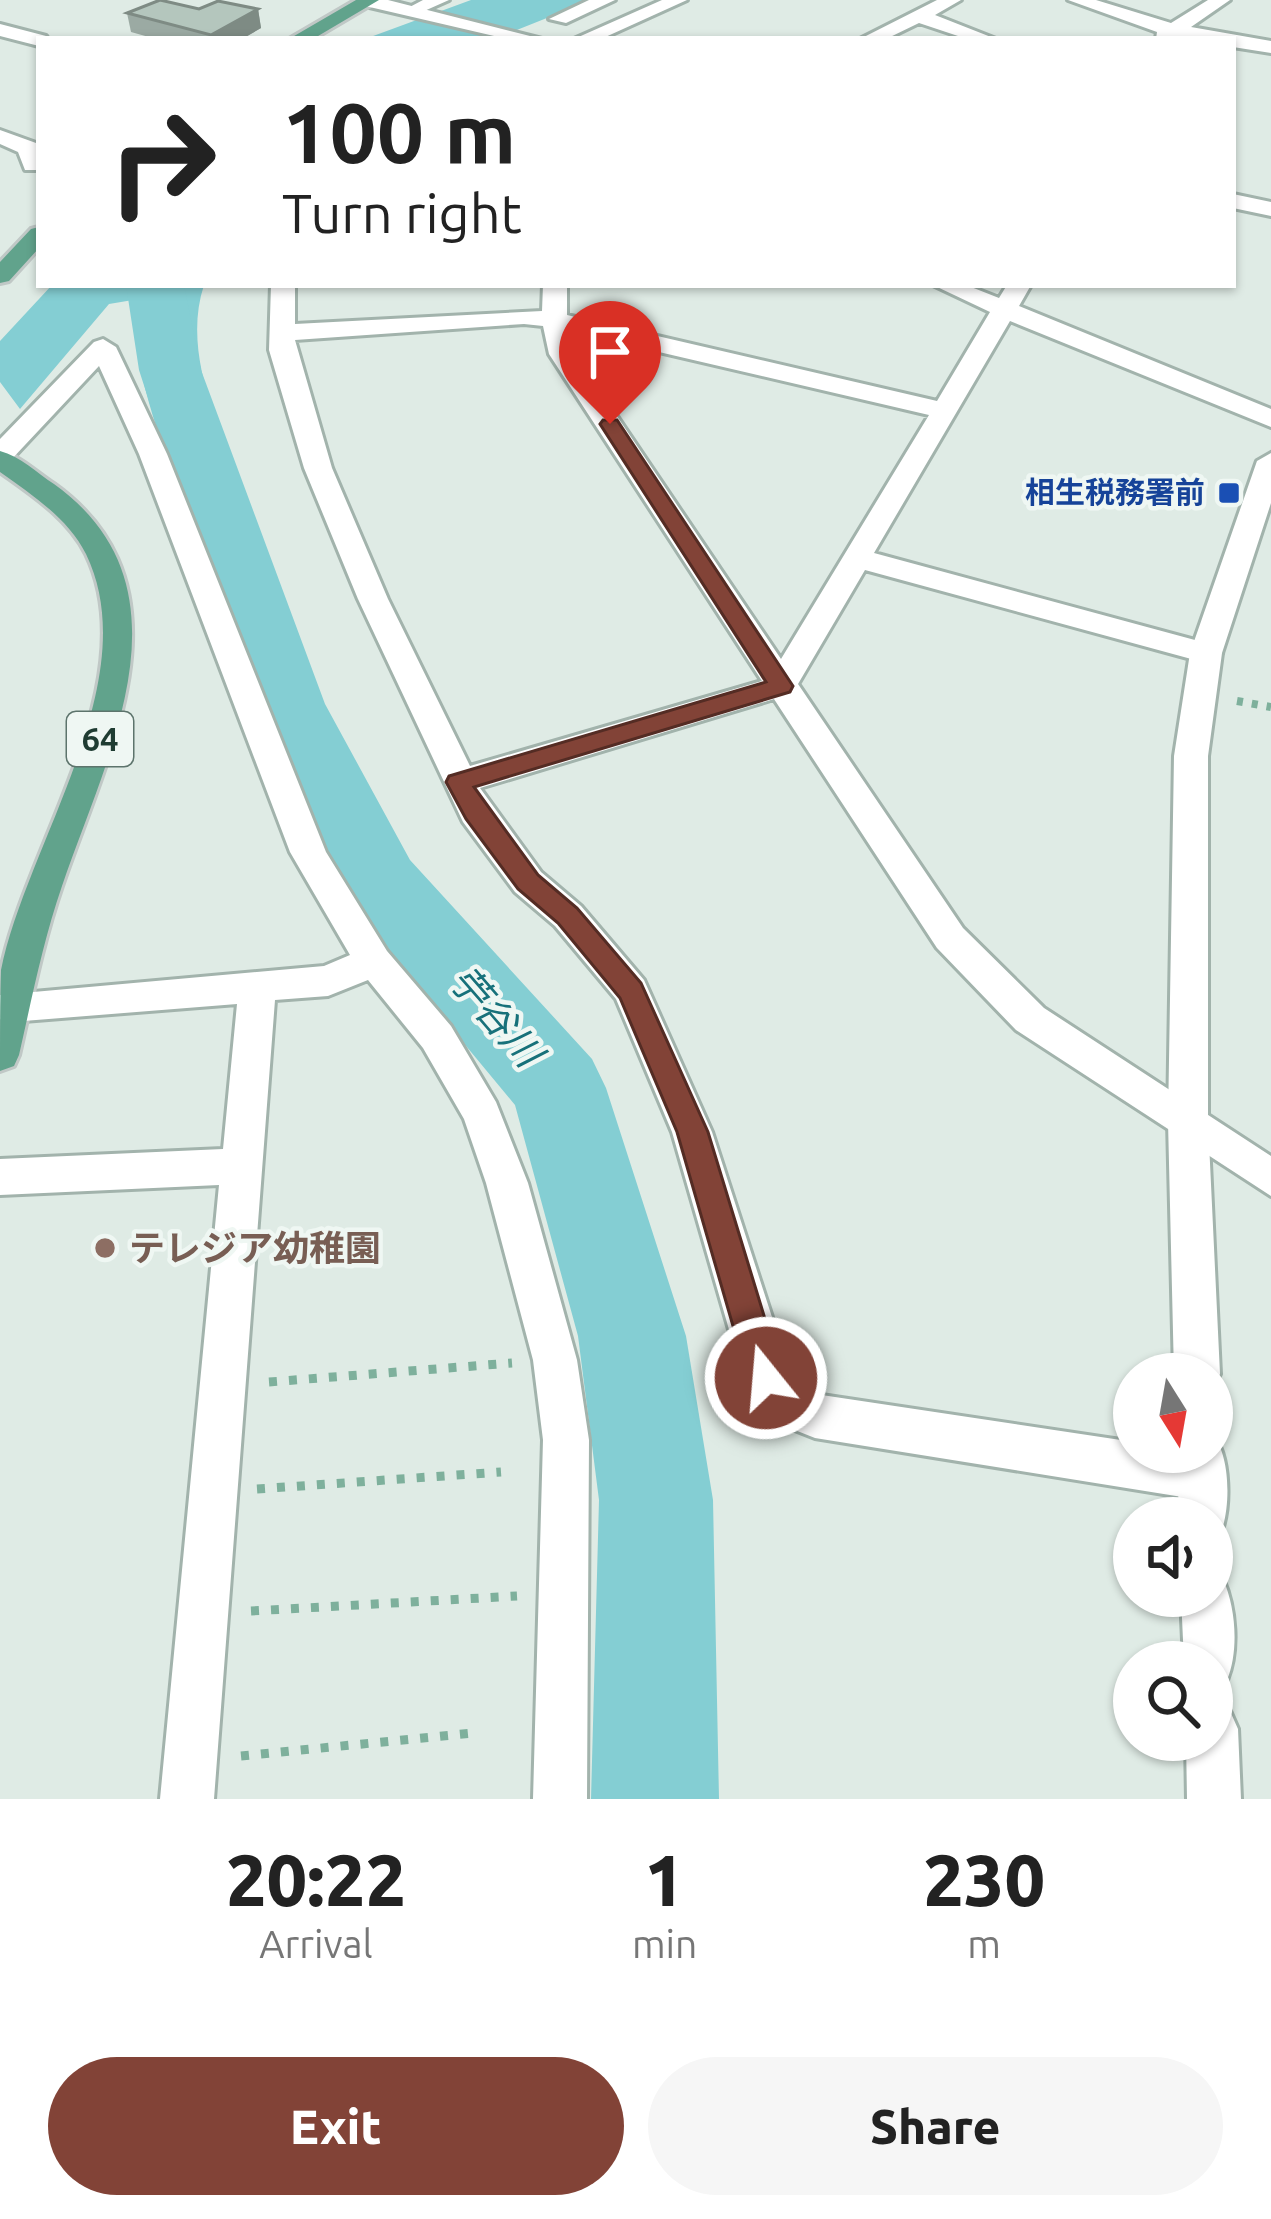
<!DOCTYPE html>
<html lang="en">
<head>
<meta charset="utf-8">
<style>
	:root { --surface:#fff; --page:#f6f6f6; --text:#222; --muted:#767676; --accent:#824337 }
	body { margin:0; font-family:Ubuntu,"Noto Sans JP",sans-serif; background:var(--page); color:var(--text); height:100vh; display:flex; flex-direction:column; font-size:45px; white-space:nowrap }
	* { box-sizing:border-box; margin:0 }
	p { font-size:39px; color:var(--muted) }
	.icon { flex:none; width:66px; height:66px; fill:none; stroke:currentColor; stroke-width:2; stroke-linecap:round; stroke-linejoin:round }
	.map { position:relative; height:1799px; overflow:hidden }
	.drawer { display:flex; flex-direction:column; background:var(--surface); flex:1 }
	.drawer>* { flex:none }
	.hud { position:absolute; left:36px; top:36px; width:1200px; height:252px; border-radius:0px; box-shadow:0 3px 9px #0004; background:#fff; color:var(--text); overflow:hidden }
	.needle { width:78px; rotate:169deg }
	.controls { position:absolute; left:1113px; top:1353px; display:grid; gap:24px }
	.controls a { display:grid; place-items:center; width:120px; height:120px; border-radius:50%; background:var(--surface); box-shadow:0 3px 9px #0004; font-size:60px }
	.pin { position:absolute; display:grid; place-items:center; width:102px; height:102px; color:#fff; margin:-123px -51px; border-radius:50% 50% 50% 0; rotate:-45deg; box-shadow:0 0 12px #0007 }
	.pin .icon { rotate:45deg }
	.me { position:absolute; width:132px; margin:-66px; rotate:343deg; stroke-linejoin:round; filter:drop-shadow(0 0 9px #0008) }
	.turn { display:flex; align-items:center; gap:42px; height:252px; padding:0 48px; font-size:54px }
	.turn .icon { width:156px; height:156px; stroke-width:2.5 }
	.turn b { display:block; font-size:84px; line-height:102px }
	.eta { display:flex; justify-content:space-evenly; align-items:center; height:204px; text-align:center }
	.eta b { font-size:72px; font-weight:800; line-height:84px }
	.button { display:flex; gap:24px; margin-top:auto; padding:24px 48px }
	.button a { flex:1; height:138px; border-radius:72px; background:var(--accent); color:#fff; font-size:48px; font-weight:800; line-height:138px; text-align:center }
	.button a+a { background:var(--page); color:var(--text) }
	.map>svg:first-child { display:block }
	.water { fill:#84ced3 }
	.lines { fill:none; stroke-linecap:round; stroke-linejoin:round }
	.river { fill:#84ced3; fill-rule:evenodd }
	.minor-casing { stroke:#a2b3ac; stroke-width:6 }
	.tertiary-casing { stroke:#a2b3ac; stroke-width:6 }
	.primary-casing { stroke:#c0c8c6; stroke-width:6 }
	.path-far1 { stroke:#7eb09c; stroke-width:8; stroke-dasharray:6 9; stroke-linecap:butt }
	.path { stroke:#7eb09c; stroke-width:9; stroke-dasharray:8 12; stroke-linecap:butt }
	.minor { fill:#fff; fill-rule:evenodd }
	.tertiary { fill:#fff; fill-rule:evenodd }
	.primary { fill:#61a38c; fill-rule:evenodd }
	.wall { fill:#9baaa3 }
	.shaded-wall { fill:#7e8b84 }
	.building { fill:#b4c6bd; stroke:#7e8b84; stroke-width:3 }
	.route { fill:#824337; stroke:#542c24; stroke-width:3 }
	.transit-dot { fill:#1a4fb4; stroke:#eff7f3; stroke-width:4.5 }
	.education-dot { fill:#8d6e63; stroke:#eff7f3; stroke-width:4.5 }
	.labels { text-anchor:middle; stroke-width:9; stroke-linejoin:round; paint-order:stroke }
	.far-transit-label { font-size:30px; font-weight:bold; fill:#164399; stroke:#eff7f3; text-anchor:end }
	.shield { fill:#eff7f3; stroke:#5d746c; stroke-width:3 }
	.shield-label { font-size:33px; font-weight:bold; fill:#1f3c32 }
	.education-label { font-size:36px; font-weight:bold; fill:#785e54; stroke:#eff7f3; text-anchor:start }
	.water-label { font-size:39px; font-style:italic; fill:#17717a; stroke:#eff7f3 }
</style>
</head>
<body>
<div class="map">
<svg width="1271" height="1799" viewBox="0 0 1271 1799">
	<rect width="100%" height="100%" fill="#dfebe5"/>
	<path class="water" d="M471,0h121l-98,39h-129z
		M52,285h152c-23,70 18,142 34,210 12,49 10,107 14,158 -44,-91 -122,-254 -119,-353l-24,4 -89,105 -20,-27v-41z"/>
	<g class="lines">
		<path class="river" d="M126,285h58l17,85 124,334 85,156 182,199 14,29 80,248 27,164 6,299h-128l8,-299 -21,-164 -63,-231 -165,-199 -103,-202 -108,-334z"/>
		<defs>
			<path id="minor" d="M423,0h26l-36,16 -9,-6z
				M589,0h26l-49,23 -17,-4z
				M662,0h25l-86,39h-27z
				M937,0h24l-26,15 61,24h-29l-48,-16 -33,16h-26z
				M1068,0h28l75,23 37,-23h22l-39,27 80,14v12l-38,-6v-8h-77l1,-7z
				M0,24l46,12 2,3h-9v7l-39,-10z
				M0,130l36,13 3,27h-14l-7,-18 -18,-8z
				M271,285h24v39l247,-13 1,-26h24v30l370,86 53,-89 -57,-27h33l33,13 8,-13h24l-12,21 252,103v18l-261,-106 -136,232 343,93 5,7 -16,10 -341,-93 -67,114 165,244 81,80 227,148v40l-255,-166 -79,-82 -163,-249 -294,89 61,84 40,34 63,74 68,152 82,253 21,9 319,48v10h64l20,7 7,17 -7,17 -17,7 -386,-62 -53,-21 -19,-39 -71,-246 -56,-133 -61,-73 -40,-34 -52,-70 -105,-223 -54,-131 -35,-118zM524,324l19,2 6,28 213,327 -292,85 -82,-167 -56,-131 -37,-128zM569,331l360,84 -148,244 -206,-305z
				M103,339l13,8 51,107 159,398 61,99 64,75 45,76 32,81 49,177 12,80 -2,359h-54l10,-359 -10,-80 -47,-177 -22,-64 -41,-71 -55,-68 -40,16 -53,4 -61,799h-54l59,-614 -219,10v-36l223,-10 14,-145 -226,18 -11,-3v-24l324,-29 26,-11 -60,-103 -151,-398 -40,-88 -89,95 -10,2v-24l94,-97z"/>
			<path id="tertiary" d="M359,0h29l154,39h-35l-146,-34z
				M1233,194l38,8v14l-38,-8z
				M1271,453v50l-49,150 -14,103v365l12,253 -8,16v-16h-38l-6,-253 6,-365 16,-103 67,-192z
				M1212,1434c19,21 19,75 8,101l-8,3v-20h-33l-2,-66h35z
				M1212,1574l11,5c13,29 16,72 4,101l-15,6v-24h-28l-3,-66h31z
				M1212,1703l18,8 8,18 3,70h-54l-1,-59h26z"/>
			<path id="primary" d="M356,0h23l-66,39h-24z
				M39,227v21l-30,33 -9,2v-21l31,-33z
				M0,451c20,5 37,22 54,33 145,104 52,272 8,402 -19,55 -30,112 -43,169l-5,11 -14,5c0,-32 0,-70 1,-101 25,-125 146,-290 85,-416 -18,-36 -54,-59 -86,-82z"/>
		</defs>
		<use href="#minor" class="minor-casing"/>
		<use href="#tertiary" class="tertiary-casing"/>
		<use href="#primary" class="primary-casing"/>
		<path class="path-far1" d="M1237,701l34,6"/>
		<path class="path" d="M269,1382l243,-19
			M257,1489l244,-17
			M251,1611l266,-15
			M241,1756l232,-23"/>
		<use href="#minor" class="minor"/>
		<use href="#tertiary" class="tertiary"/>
		<use href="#primary" class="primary"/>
	</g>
	<path class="wall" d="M199,9h59l3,19 -19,11h-86l-25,-7 -4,-19z"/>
	<path class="shaded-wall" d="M258,9l3,19 -19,11h-31v-4z"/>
	<path class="building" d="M160,0l39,9 19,-8 40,8 -47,26 -84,-22z"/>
	<path class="route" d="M603,420h14l176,266 -3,6 -316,95 64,88 39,33 64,75 67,149 75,246 -5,12 -12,4 -13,-4 -5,-12 -71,-246 -57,-134 -62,-75 -40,-34 -52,-70 -20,-37 3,-6 317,-94 -166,-258z"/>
	<rect class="transit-dot" x="1217" y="481" width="24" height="24" rx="6"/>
	<circle class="education-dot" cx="105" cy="1248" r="12"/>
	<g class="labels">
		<g class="far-transit-label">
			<text x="1205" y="503">相生税務署前</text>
		</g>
		<rect class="shield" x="67" y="712" width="66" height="54" rx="9"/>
		<g class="shield-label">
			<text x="100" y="751">64</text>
		</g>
		<g class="education-label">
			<text x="129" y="1261">テレジア幼稚園</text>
		</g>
		<g class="water-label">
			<text transform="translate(496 1016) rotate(49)" y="14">苧谷川</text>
		</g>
	</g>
</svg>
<div class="controls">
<a><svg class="needle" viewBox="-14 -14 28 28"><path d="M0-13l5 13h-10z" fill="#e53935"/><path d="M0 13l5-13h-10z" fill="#767676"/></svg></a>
<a><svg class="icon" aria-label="sound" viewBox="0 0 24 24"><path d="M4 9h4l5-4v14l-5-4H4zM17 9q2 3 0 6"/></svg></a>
<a><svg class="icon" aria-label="search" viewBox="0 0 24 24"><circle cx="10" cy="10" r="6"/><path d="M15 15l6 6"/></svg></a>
</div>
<div class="pin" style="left:610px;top:424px;background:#d93025"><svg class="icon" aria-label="arrive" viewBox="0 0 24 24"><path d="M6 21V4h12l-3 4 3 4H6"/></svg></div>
<svg class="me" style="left:766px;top:1378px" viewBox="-20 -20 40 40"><circle r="17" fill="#824337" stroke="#fff" stroke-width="3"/><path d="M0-11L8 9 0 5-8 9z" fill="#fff"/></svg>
<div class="hud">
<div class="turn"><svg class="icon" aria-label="right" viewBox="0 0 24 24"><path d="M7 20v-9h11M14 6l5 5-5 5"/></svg><div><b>100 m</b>Turn right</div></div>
</div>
</div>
<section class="drawer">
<div class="eta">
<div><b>20:22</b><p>Arrival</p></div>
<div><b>1</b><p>min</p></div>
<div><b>230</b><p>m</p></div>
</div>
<div class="button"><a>Exit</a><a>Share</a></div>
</section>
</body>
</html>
